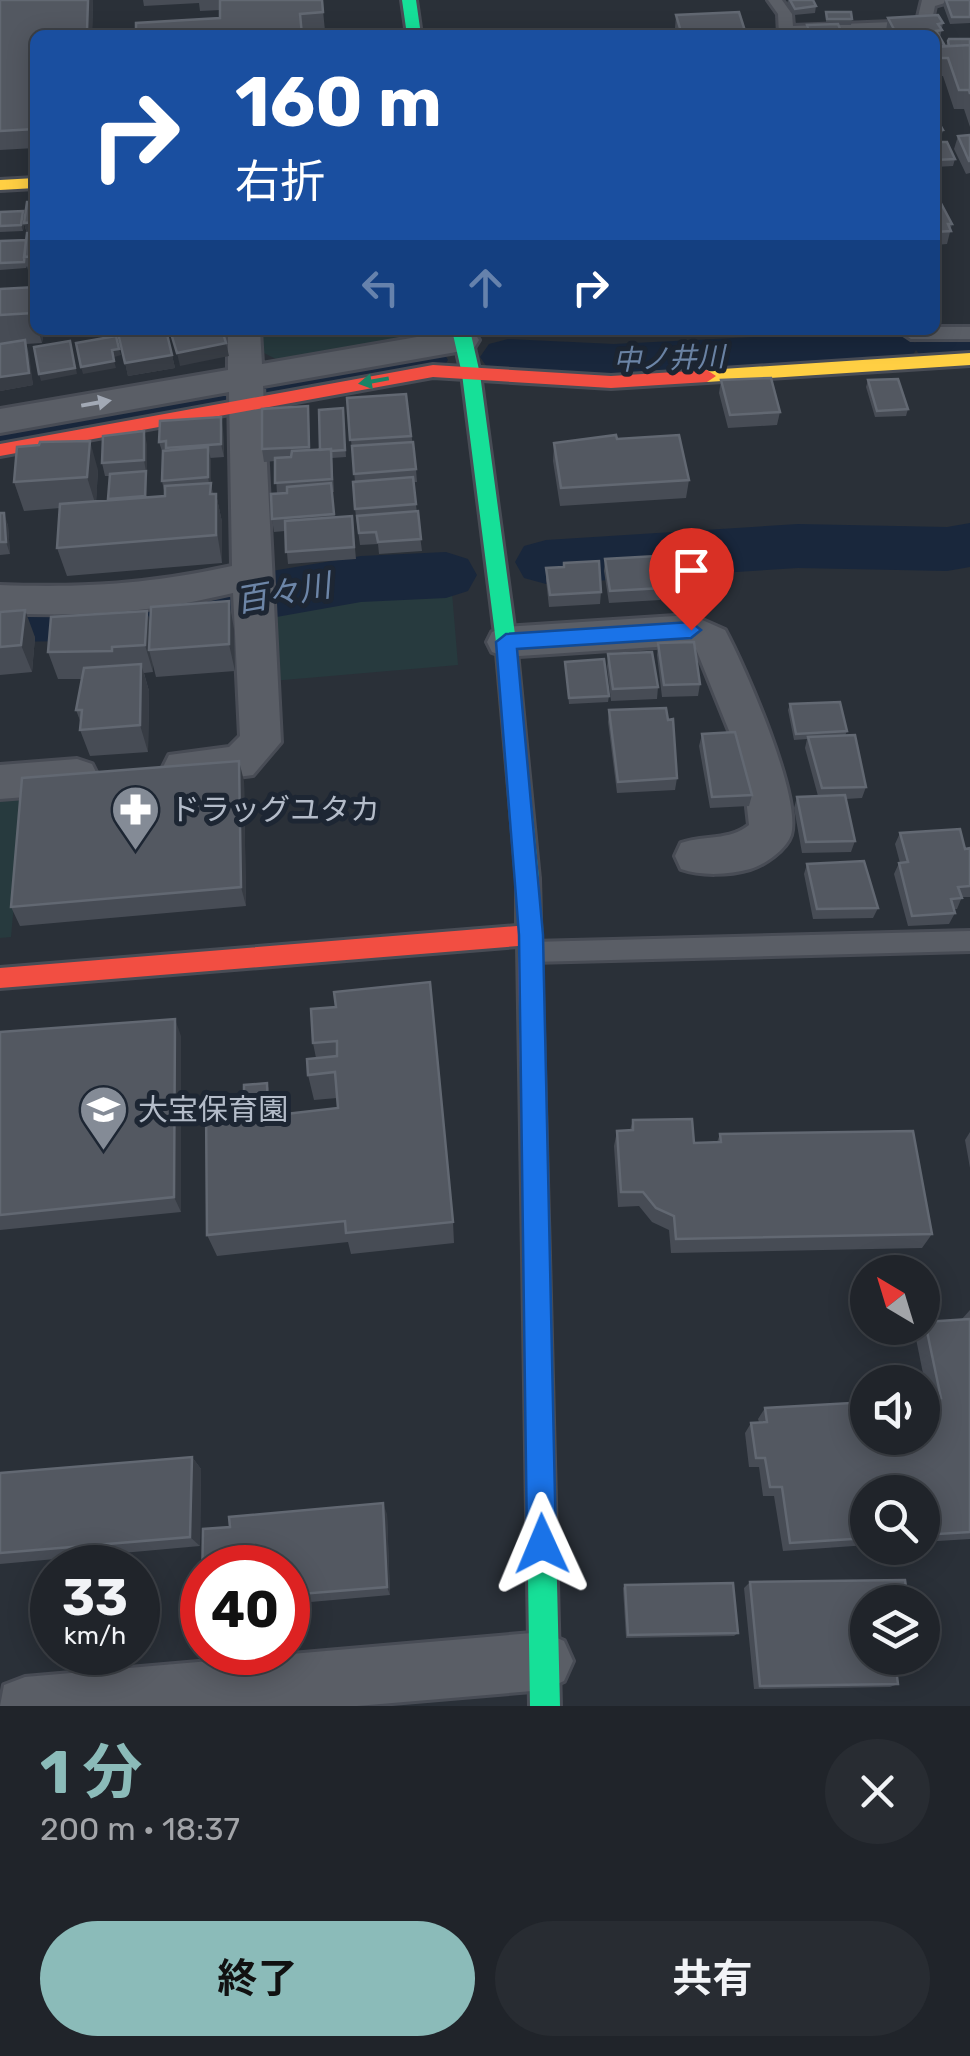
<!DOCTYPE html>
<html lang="ja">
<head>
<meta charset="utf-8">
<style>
	:root { --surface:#20242a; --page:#282c32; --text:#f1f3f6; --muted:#a2a4a8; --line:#3d4147; --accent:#8bbbb9 }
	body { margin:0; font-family:Rubik,"Noto Sans JP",sans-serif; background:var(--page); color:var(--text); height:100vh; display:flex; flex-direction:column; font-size:38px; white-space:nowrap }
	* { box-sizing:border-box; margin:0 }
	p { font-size:32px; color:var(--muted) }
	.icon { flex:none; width:55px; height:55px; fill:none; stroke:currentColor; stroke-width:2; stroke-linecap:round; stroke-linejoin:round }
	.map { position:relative; height:1706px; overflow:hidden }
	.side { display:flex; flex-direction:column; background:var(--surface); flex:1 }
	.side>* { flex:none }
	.top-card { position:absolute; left:30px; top:30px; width:910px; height:305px; border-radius:15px; box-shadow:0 5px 25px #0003,0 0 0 2px var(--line); background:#1a4fa0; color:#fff; overflow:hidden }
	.needle { width:65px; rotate:322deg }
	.fabs { position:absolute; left:850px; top:1255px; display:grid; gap:20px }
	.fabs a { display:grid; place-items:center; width:90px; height:90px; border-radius:50%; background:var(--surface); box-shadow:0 5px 25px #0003,0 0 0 2px var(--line); font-size:50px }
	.speed { position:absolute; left:30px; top:1545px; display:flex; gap:20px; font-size:50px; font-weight:700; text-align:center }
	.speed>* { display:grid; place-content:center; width:130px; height:130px; border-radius:50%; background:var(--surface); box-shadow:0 5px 25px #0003,0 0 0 2px var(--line); line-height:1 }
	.speed small { font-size:25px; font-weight:400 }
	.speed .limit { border:15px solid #d22; background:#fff; color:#111 }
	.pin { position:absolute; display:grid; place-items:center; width:85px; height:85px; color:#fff; margin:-102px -42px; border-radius:50% 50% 50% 0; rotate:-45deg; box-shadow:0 0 10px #0007 }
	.pin .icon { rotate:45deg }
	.me { position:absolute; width:110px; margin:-55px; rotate:359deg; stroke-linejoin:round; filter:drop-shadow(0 0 8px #0008) }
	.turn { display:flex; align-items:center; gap:35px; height:210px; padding:0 40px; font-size:45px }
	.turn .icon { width:130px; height:130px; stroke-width:2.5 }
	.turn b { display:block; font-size:70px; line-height:85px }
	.lanes { display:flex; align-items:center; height:95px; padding:0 40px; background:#0003; justify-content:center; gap:50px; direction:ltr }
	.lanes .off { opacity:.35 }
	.round { display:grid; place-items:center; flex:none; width:105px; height:105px; border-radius:52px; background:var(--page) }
	.summary { display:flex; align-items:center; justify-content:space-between; height:170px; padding:0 40px }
	h1 { font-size:60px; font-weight:700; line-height:75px; color:var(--accent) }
	.action { display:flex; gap:20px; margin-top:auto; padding:20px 40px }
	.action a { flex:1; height:115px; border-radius:60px; background:var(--accent); color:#111; font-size:40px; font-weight:700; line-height:115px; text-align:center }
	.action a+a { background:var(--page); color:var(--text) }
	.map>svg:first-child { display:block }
	.green { fill:#273a3e }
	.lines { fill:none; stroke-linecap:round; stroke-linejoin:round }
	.river { fill:#19273c; fill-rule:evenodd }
	.lane-casing { stroke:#484c55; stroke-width:6 }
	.street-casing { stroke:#484c55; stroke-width:6 }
	.fast-casing { stroke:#484c55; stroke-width:6 }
	.slow-casing { stroke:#484c55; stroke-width:6 }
	.jam-casing { stroke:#484c55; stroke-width:6 }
	.lane { fill:#5a5e66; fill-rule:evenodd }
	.street { fill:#5a5e66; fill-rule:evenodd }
	.fast { fill:#16e098; fill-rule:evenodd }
	.slow { fill:#ffcf43; fill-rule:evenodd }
	.jam { fill:#f24e42; fill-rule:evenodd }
	.wall { fill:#474c55 }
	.shaded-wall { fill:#373c44 }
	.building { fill:#535861; stroke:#626872; stroke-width:2.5 }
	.oneway { fill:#1a8366 }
	.oneway2 { fill:#a2a9b5 }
	.route { fill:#1a73e8; stroke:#114b97; stroke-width:2.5 }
	.labels { text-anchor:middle; stroke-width:10; stroke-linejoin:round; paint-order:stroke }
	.far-water-label { font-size:28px; font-style:italic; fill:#6d86a8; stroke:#1d2633 }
	.poi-label { font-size:30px; fill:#b4bcc9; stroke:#1d2633; text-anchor:start }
	.water-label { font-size:32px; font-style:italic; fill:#6d86a8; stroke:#1d2633 }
</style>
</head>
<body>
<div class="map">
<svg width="970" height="1706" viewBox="0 0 970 1706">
	<rect width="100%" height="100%" fill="#2a3038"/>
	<path class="green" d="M257,330h162v5l-143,24 -18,-9z
		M452,593l6,72 -186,16 -3,-67 95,-16z
		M24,793l-13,144 -11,1v-143z"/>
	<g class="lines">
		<path class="river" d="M970,324v36l-29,3 -19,-5 -6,-8 -7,11 -19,5 -276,14 -106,-5 -19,-5 -9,-13 9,-13 19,-5 106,5 276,-14 19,5 6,8 7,-11z
			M420,342l20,5 8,13 -8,13 -160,30 -20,-6 -8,-13 8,-13 20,-6z
			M210,378l20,6 8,13 -8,13 -230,44v-40z
			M970,523v44l-23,4 -149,-3 -252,16 -22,-6 -9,-16 9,-16 22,-6 252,-16 149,3z
			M446,552l22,7 9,16 -9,16 -22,7 -85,4 -213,38 -148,2v-48l148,-2 213,-36z"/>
		<defs>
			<path id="lane" d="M768,0h14l10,14 1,12 124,-5 5,-21h33l-20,6 -4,19 -7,4 -128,6h-17l-1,-21z
				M935,327h35v12h-59l-9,-6z
				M970,931v20l-439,11 -8,-3 -4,-7 4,-7 8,-3z"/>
			<path id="street" d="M228,330h32l2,34 195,-34 17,2 5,8 -5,8 -12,3 -199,35 18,356 -28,33 -70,9 -14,-5 -6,-12 6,-12 60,-8 11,-11 -7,-143c-83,20 -148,24 -233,20v-28c84,3 150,-1 232,-19l-3,-174 -229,41v-24l228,-39z
				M691,615l34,15c20,37 77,167 66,205 -5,15 -27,30 -41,34 -21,6 -49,7 -69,0l-6,-13 6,-13c24,-8 48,-2 68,-18l-7,-62 -46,-114 -10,-4 -180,12 -14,-5 -5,-10 5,-10 14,-5z
				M77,759l15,5 6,12 -6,12 -15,5 -77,6v-34z
				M544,1632l20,9 9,20 -9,20 -20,9 -187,16h-357l4,-21 21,-8z"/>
			<path id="fast" d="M402,0h14l5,35h-14z
				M452,330h18l10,44 36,268 23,237 -3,7 -8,3 -8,-3 -3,-7 -21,-237 -34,-268z
				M536,1243l9,4 4,9 11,450h-30l-7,-450 4,-9z"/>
			<path id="slow" d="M35,178v10l-35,2v-10z
				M970,353v12l-263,17 -9,-6 9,-6z"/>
			<path id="jam" d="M433,365l178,11 96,-6 9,6 -9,6 -96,6 -178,-11 -433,79v-12z
				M528,869l8,3 3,7 10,377 -4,9 -9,4 -9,-4 -4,-9 -5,-310 -518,42v-20l517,-42v-47l3,-7z"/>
		</defs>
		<use href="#lane" class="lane-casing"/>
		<use href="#street" class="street-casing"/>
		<use href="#fast" class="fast-casing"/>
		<use href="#slow" class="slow-casing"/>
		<use href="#jam" class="jam-casing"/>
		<use href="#lane" class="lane"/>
		<use href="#street" class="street"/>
		<use href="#fast" class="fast"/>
		<use href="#slow" class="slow"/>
		<use href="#jam" class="jam"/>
	</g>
	<path class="wall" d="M0,0h93l-1,35h-57v113l-35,2z
		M143,0h179l3,31 -23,1 -82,-14v-8l-20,1 -1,-8 -55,3z
		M788,0h25l3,6 -1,7 -21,2 -7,-12z
		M945,0h25v23l-20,1 -7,-19z
		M826,12l26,7 -1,6h-12l2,6 7,4h-43l2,-10 19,-1z
		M676,15l70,20h-69l-2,-7z
		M888,18l55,5 -3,15 5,9 3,-6 22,-2v88l-6,-18h-10l-11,-33h-8v-41h-48l-1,-4z
		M935,116l8,14 -3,12 15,17 -2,7 -18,1z
		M970,135v38l-4,1 -12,-25 4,-13z
		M935,192l17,32 -5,20 -12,1z
		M35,202v67l-7,1 -1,-4 -1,2 -26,2v-29l26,-1 1,-6 -3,-11 -1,8 -23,1v-20l25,5z
		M35,287v43h9l-2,13 -16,1 7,41 -33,6v-102z
		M44,330h122l9,38 -47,8 -9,-43 -73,4z
		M721,380l59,32 -3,13 -49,3 -9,-35z
		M868,380l40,29 -2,7 -31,1 -9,-30z
		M406,394l10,75 1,13h-4l9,69 -43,3 -1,-10 -18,1 -5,-36v-27l-8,-84z
		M343,408l3,49 -14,1 2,34h-2l3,25 17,-1 4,43 -68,5 -3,-33 -11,1 -2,-13 5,-25 -2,-33 -11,1 -2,-13 47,-30 1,31h10z
		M223,429l1,28 -14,1 1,26 2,10h3l6,28v41l-155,13 -10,-28 3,-40 -36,3 -10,-29 84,-12 -2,31 13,-1 1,-24h-5l-3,-13 45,-19v53l18,-1 -3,-15 1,-27 -4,-12z
		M617,439l72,41 -3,18 -126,8 -7,-45 1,-18z
		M0,513l8,12 2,29 -10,1z
		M665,554l56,25 -2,12 -28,1 -2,15 -20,1 -6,-42z
		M605,559l57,29 -2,12 -51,3 -5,-32z
		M546,568l55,24 -1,12 -51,3 -3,-27z
		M147,611l3,12 84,6 1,42 -79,6 -3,-12v7l-9,1 5,18 -1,61 -58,4 -10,-26 1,-7 -5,-13 6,-31h-24l-10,-27z
		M0,612l35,25 -3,35 -32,3z
		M658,643l42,41 -2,12 -36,1 -5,-42z
		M608,654l50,33 -1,12 -46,2 -4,-35z
		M565,662l44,34 -1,6 -39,2z
		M790,704l57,27 -2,5 21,51 -4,11 -16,1 9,42 -4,11 -49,1 -8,-45 3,-11 21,-1 -13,-48 2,-9 -13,1 -6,-30z
		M609,710l68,68 -2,12 -58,3 -9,-71z
		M702,734l50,61 -3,11 -39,2 -11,-62z
		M244,781l2,125 -226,20 -9,-19z
		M900,833l65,16 5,-1v49h-8l-5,12h-3l1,4 -6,11 -41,2 -14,-52 5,-11h1l-5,-19z
		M807,864l71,44 -5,10 -60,1 -9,-45z
		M336,1007l117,215 1,21 -103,11 -3,-12 -131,14 -10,-21 37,-137 23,-15 7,25 1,7 63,-7 -1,-10 -23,2 -6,-25 8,-17 -3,-15z
		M0,1032l181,4v176l-181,18z
		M633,1120l61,23 23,-1 3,-8 212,100 -10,14 -251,5 -2,-23 -17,-8 -13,-16 -21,1 -4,-61 3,-15 13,-1z
		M970,1132v36l-5,-28z
		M970,1310v229l-48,3v-50h-54v53l-85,6 -9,-55h-11l-4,-29h-10l-4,-34 6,-10 8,-1 -1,-3 7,-11 163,-10 -13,-64 5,-6h2l3,-6 36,-2z
		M192,1457l9,12 -1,77 -200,18v-91z
		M387,1514l3,81 -102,9v-36z
		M750,1582l168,87 -10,4h-12l2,11 -8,3 -136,2 -10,-101z
		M625,1585l113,48 -4,3 -108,2 -3,-50z"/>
	<path class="shaded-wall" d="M88,0h5l-1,35h-4l-1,-4z
		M23,211l2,7 10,4v13l-7,1 -4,-13 -1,8 -2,-6z
		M38,330h6l-2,13z
		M25,340l4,13 4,32 -33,6v-14z
		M226,343l3,13 -49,10 -3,-13z
		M72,348l5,26 -36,7 -2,-7z
		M119,349l2,6 -7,2 -2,-7z
		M172,355l3,13 -47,8 -3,-13z
		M114,361l2,7 -33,6 -2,-7z
		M221,417l2,12 1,28 -3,-13z
		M144,431l3,13v59l-2,-7 1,-24 -2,-12z
		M90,441l8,29 -2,36 -9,-29z
		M208,447l3,13v24l5,26v-16l6,28v41l-14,-86z
		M4,513l4,12 2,29 -4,-12z
		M229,601l5,28 1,42 -6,-27z
		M25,610l10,27 -3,35 -11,-27z
		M147,611l7,27 -5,12 4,15v7l-8,-27z
		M141,664l8,27 -1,61 -8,-27z
		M239,761l5,20 2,125 -5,-19z
		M175,1019l6,17v176l-7,-15z
		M267,1083l7,25 1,32 -7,-24z
		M192,1457l9,12 -1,77 -10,-9z
		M383,1503l4,11 3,81 -3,-8z"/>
	<path class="building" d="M0,0h88l-1,31h-4l-1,4h-47v94l-35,2z
		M220,0h102l1,12 -23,2 2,21h-166v-12l84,-5z
		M790,0h23l3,6 -21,3z
		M946,0h24v17h-18z
		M739,12l7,22 -64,1 -6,-20z
		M826,12h25l1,7h-25z
		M938,15l5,8 -5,1 4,6 -6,1 9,15 -10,1v-12h-38l-9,-17z
		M838,24l3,7h6l1,4h-38l-3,-10z
		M949,39h21v6l-21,1 -1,-5z
		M970,45v49l-1,-4h-10l-11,-32h-13v-11z
		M935,116l8,14 -8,1z
		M970,135v26h-1l-11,-25z
		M935,142h12l8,17 -20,1z
		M935,192l17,32h-4l3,7 -16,1z
		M27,202h8v20l-11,1z
		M23,211l-2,14 -21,1v-14z
		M35,232v24l-11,1 3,-24z
		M26,240l-2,22 -24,1v-22z
		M35,287l-2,26 -33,2v-26z
		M133,330h33l6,25 -47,8 -7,-30z
		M170,330h52l4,13 -49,10z
		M116,336l3,13 -7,1 2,11 -33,6 -5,-24z
		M25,340l4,33 -29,4v-33z
		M70,341l5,27 -36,6 -5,-27z
		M771,378l9,34 -50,3 -9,-35z
		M898,379l10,30 -31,2 -9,-31z
		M406,394l5,42 -61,4 -3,-42z
		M308,406l1,41 -47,2v-40z
		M343,408l2,42 -14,1v-2l-11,1 -1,-40z
		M221,417v27l-55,4v-7l-7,1 1,-21z
		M144,431v29l-42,3 1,-27z
		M616,435l1,4 62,-4 10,45 -128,8 -7,-45z
		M90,441l-3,36 -73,5 3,-35 22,-2 1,-3z
		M413,442l3,27 -62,5 -2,-28z
		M208,447v30l-46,4 1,-30z
		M331,449l1,30 -57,4v-25l16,-1 1,-6z
		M146,471l-1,25 -37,3 2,-25z
		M413,477l3,27 -61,5 -2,-27z
		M211,483l-1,11h6v41l-159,13 3,-44 105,-8v-10z
		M331,483l3,31 -62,5 -1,-25 16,-1v-6z
		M418,511l3,28 -43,3 -2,-10 -17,1 -2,-17z
		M0,513h4l2,29h-6z
		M352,516l2,31 -68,5 -1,-31z
		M716,552l5,27 -32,1 2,15 -20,1 -6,-42z
		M656,556l6,32 -52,3 -5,-32z
		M599,561l2,31 -51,3 -4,-27 18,-1v-4z
		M229,601v43l-80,6 2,-43z
		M25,610l-4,35 -21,2v-35z
		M147,611l-2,34 -33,2v4l-64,1 3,-35z
		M694,642l6,42 -36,1 -6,-42z
		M652,652l6,35 -45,2 -5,-35z
		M604,659l5,37 -40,2 -4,-36z
		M141,664l-1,61 -60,5 2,-20h-6l8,-42z
		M840,702l7,29 -51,3 -6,-30z
		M666,708l2,12 5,-1 4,59 -59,4 -9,-72z
		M735,732l17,63 -40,2 -10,-63z
		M855,735l11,52 -44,1 -14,-51z
		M239,761l2,126 -230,20 11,-129z
		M845,795l10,46 -49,1 -9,-45z
		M960,829l5,20 5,-1v38l-12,1 4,11 -11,1 4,14 -43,3 -13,-53 9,-1 -8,-29z
		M864,861l14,47 -61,1 -10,-45z
		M430,982l23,240 -107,11 -1,-12 -138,14 -1,-133 38,-4v-13l23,-2 1,33 70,-8 -3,-36 -27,3 -1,-16 30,-3v-15l-24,2 -2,-34 25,-2 -2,-15z
		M175,1019l-1,178 -174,18v-183z
		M692,1119l2,24 27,-1 -1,-8 193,-3 19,103 -256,5 -2,-23 -18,-8 -13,-16h-22l-4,-61 16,-1v-10z
		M970,1319v213l-48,3v-43h-54v46l-78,5 -8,-56h-12l-5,-29h-9l-5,-35 16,-1 -2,-14 103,-6v36h54v-39l19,-1 -16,-76z
		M192,1457l-2,80 -190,16v-80z
		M383,1503l4,84 -99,8v-27h-86v19l1,-58 27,-2 -1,-10z
		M905,1580l3,22h-40v56h48l2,11h-22l2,15 -138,2 -10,-104z
		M733,1583l5,50 -110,2 -3,-50z"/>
	<defs><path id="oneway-solid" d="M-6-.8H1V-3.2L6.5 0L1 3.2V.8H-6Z" transform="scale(2.5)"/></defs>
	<use class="oneway" href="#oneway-solid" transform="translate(374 381) rotate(170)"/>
	<use class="oneway2" href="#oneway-solid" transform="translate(96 403) rotate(-10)"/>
	<path class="route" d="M691,622l10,8 -10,8 -174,11 26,286 13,609 -4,10 -10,4 -11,-4 -4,-10 -8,-609 -23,-293 10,-8z"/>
	<defs>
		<symbol id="pharmacy-pin" viewBox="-11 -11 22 30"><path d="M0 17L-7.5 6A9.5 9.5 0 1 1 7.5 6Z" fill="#848b96" stroke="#1d2633"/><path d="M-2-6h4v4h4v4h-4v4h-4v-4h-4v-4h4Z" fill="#fff"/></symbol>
		<symbol id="school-pin" viewBox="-11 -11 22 30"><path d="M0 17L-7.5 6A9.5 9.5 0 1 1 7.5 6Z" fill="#848b96" stroke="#1d2633"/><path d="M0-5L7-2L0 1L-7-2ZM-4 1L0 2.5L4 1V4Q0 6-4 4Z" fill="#fff"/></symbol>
	</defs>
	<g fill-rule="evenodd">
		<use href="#pharmacy-pin" x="108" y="782" width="55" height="75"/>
		<use href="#school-pin" x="76" y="1082" width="55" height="75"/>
	</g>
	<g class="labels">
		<g class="far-water-label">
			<text transform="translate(669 358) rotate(-2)" y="10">中ノ井川</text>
		</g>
		<g class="poi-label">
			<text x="170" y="820">ドラッグユタカ</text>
			<text x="138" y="1120">大宝保育園</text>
		</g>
		<g class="water-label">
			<text transform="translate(283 593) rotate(-10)" y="11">百々川</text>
		</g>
	</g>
</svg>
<div class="fabs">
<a><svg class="needle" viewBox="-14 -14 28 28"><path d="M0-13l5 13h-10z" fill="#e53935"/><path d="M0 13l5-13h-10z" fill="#a2a4a8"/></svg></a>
<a><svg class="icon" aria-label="sound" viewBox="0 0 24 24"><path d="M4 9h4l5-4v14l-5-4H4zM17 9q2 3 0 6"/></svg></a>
<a><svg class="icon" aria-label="search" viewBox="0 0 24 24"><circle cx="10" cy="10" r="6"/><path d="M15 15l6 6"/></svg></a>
<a><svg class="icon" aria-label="layers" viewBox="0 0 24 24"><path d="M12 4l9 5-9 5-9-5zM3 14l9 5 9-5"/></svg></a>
</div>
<div class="speed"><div>33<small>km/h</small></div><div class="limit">40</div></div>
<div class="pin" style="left:691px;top:630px;background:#d93025"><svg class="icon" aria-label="arrive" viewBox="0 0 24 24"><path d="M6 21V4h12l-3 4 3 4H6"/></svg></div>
<svg class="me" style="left:542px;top:1544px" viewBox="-20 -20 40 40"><path d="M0-17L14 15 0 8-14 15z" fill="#1a73e8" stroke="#fff" stroke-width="4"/></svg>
<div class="top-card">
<div class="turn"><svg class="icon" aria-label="right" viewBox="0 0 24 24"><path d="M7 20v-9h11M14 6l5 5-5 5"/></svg><div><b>160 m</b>右折</div></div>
<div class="lanes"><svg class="icon off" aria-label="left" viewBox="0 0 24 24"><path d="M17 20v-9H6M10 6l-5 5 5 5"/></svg><svg class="icon off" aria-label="ahead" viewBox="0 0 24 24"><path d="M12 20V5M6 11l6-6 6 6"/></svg><svg class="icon" aria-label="right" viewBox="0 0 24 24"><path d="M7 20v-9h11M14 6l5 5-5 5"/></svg></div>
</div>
</div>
<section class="side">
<div class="summary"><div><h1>1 分</h1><p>200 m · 18:37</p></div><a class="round"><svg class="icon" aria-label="close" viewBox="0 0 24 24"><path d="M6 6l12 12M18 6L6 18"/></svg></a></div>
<div class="action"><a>終了</a><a>共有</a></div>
</section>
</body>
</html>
